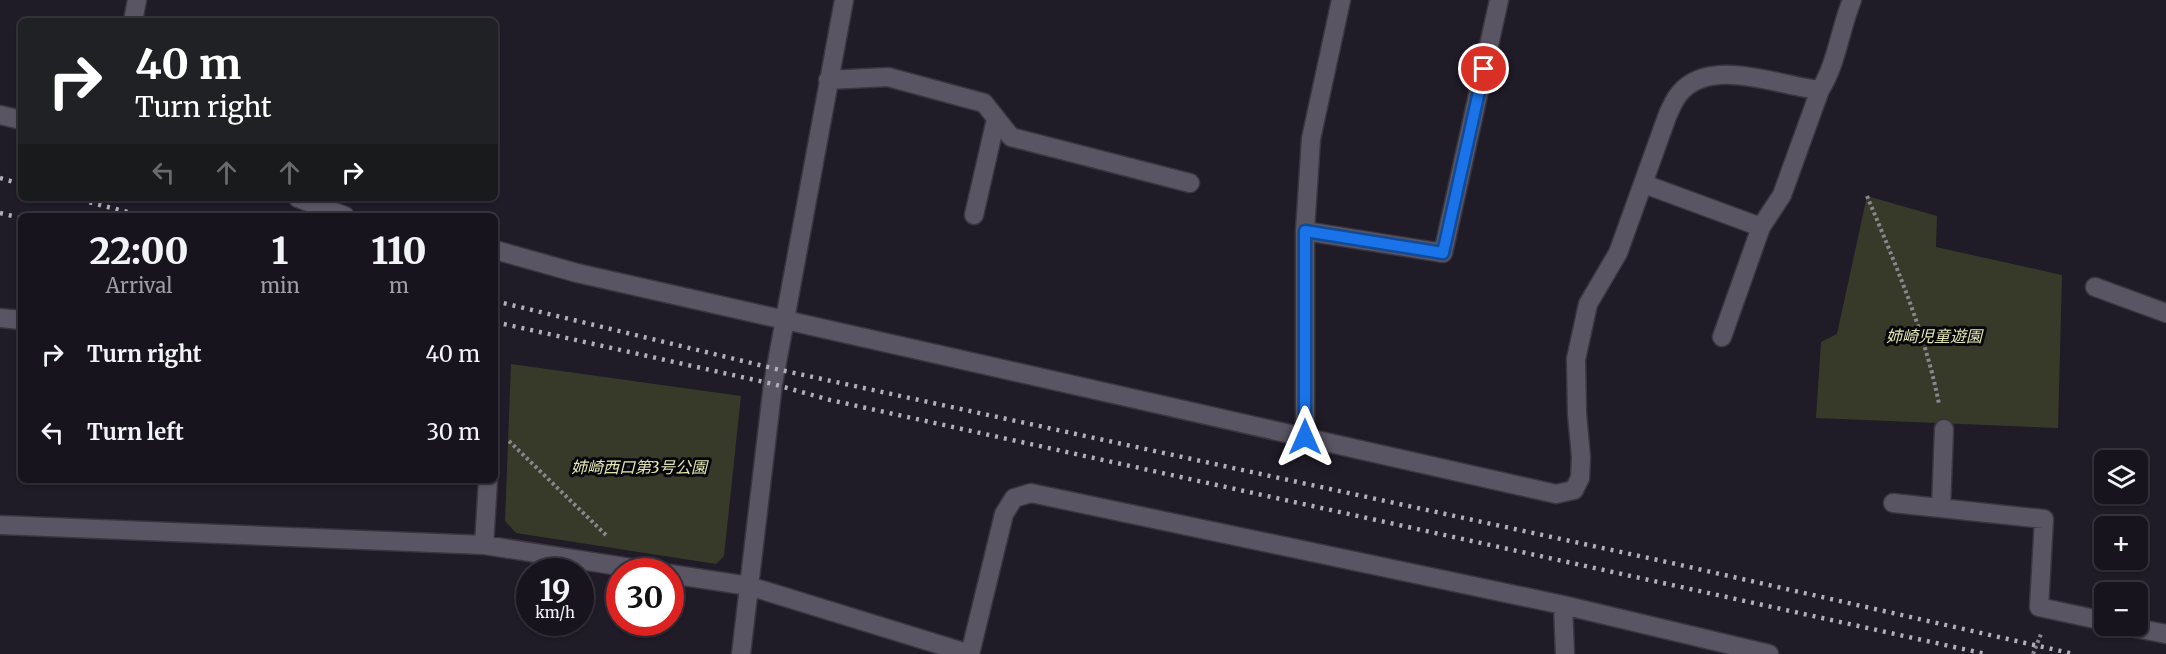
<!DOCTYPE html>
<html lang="en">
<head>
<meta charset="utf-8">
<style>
	:root { --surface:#17141d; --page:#24212a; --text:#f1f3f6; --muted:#9e9ea4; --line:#36333b }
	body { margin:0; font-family:Merriweather,"Noto Sans JP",serif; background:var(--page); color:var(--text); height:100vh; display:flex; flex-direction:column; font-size:22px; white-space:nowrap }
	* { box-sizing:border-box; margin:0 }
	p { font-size:20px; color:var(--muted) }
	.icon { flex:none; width:33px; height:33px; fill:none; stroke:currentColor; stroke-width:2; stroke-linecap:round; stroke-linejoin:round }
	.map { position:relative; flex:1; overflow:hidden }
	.details { position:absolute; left:18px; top:213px; width:480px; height:270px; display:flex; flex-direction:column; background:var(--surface); border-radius:9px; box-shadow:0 2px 4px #0004,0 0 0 2px var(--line) }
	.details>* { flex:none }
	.hud { position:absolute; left:18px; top:18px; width:480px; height:183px; border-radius:9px; box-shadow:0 2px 4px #0004,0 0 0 2px var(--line); background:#202124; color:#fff; overflow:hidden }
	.tools { position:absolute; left:2094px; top:450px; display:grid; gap:12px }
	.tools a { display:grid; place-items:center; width:54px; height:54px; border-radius:9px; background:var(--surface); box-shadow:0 2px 4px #0004,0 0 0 2px var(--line); font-size:30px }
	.speed { position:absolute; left:516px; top:558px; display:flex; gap:12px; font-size:30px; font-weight:700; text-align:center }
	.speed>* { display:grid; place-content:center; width:78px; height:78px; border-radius:50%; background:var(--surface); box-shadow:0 2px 4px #0004,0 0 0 2px var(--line); line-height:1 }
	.speed small { font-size:15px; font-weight:400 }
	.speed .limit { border:9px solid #d22; background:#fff; color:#111 }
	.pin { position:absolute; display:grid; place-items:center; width:51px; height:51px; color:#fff; margin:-26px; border:3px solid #fff; border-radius:50%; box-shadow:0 2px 6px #0007 }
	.me { position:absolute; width:66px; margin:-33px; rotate:0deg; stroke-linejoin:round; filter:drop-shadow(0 0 4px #0008) }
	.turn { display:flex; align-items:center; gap:21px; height:126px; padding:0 18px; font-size:27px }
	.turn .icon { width:78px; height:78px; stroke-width:2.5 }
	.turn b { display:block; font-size:42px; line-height:51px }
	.lanes { display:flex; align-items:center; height:57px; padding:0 18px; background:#0003; justify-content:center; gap:30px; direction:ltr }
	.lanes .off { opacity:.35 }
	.eta { display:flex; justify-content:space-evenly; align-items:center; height:102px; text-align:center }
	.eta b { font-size:36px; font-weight:800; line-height:42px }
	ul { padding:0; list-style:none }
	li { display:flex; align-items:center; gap:18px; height:78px; padding:0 18px }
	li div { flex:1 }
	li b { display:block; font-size:22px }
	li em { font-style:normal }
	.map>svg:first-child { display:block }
	.green { fill:#383a29 }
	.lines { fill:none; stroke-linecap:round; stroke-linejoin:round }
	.street-casing { stroke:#393640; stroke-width:21 }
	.secondary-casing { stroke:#393640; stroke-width:21 }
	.path { stroke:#89868f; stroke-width:4; stroke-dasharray:3 3; stroke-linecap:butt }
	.street { stroke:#5a5563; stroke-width:18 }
	.secondary { stroke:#5a5563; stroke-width:18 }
	.rail { stroke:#b1afb8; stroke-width:4.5; stroke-dasharray:3 6; stroke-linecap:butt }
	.route-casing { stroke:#114b97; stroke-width:15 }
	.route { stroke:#1a73e8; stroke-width:10 }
	.labels { text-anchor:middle; stroke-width:6; stroke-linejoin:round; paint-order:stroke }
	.park-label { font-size:16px; font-style:italic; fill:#e1e6b0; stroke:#08070c }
</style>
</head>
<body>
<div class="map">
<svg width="2166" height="654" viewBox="0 0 2166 654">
	<rect width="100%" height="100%" fill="#1f1b27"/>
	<path class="green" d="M1867,196l70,20 -1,31 126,28 -4,153 -242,-10 5,-76 16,-8z
		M511,364l230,32 -17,160 -8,8 -200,-31 -11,-12z"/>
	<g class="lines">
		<defs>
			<path id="street" d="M828,80l60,-3 96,26 27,34 179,46
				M1644,184l117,43
				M298,198l47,18
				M974,215l22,-96
				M1305,231l138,22 56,-253
				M495,250l82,23 979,221 18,-4 6,-12 1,-21 -4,-43 -1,-55 12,-55 30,-51 50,-139c3,-6 6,-14 11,-20 31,-39 102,-7 141,-4 17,-27 20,-61 32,-90
				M2095,287l71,26
				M0,318l21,2
				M1722,337l39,-110 21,-32 38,-105
				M1305,437v-206l6,-92 30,-139
				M1893,503l151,16 -5,88 65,14
				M1941,508l3,-79
				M0,525l484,20 173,27
				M484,545l4,-65
				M670,574l79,12 221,68
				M1563,605l2,49
				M2125,626l41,8
				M741,654l32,-270 71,-384
				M970,654l34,-140 10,-16 17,-5 532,112 206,49"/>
			<path id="secondary" d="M133,21l4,-21
				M0,115l21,5"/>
		</defs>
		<use href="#street" class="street-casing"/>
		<use href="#secondary" class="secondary-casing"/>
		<path class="path" d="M1867,196c28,67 58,136 72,208
			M509,441l98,95
			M2033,654l8,-20"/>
		<use href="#street" class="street"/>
		<use href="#secondary" class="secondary"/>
		<path class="rail" d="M0,178l21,6
			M72,198l72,18
			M0,213l21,5
			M495,301l281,68 891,193 407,92
			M495,322l278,62 57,16 1156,254"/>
	</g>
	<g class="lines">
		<defs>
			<path id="route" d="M1305,437v-206l138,22 41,-184"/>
		</defs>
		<use href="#route" class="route-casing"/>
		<use href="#route" class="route"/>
	</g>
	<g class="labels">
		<g class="park-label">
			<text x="1934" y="342">姉崎児童遊園</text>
			<text x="639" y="473">姉崎西口第3号公園</text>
		</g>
	</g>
</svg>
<div class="tools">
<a><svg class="icon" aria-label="layers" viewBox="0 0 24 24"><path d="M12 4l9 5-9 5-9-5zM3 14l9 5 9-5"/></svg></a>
<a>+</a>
<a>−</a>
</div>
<div class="speed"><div>19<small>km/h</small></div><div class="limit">30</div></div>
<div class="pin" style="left:1484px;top:69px;background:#d93025"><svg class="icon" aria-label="arrive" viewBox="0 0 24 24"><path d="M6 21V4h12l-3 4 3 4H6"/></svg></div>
<svg class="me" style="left:1305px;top:437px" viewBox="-20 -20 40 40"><path d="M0-17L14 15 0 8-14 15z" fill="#1a73e8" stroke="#fff" stroke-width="4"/></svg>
<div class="hud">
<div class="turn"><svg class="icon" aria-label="right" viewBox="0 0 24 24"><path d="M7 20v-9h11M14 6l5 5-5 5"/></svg><div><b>40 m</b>Turn right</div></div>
<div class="lanes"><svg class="icon off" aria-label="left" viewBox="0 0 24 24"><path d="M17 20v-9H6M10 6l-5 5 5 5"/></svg><svg class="icon off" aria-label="ahead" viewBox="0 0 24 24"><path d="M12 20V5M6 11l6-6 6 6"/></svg><svg class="icon off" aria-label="ahead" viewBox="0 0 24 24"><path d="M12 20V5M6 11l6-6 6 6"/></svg><svg class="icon" aria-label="right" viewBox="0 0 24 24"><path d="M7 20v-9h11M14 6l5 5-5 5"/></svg></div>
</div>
<section class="details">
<div class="eta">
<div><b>22:00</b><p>Arrival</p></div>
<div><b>1</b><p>min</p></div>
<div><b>110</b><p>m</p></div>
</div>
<ul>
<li><svg class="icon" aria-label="right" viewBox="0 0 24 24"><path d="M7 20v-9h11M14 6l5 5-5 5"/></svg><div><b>Turn right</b></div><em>40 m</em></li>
<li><svg class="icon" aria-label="left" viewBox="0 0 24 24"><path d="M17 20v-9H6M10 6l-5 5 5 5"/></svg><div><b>Turn left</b></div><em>30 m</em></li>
</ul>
</section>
</div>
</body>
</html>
